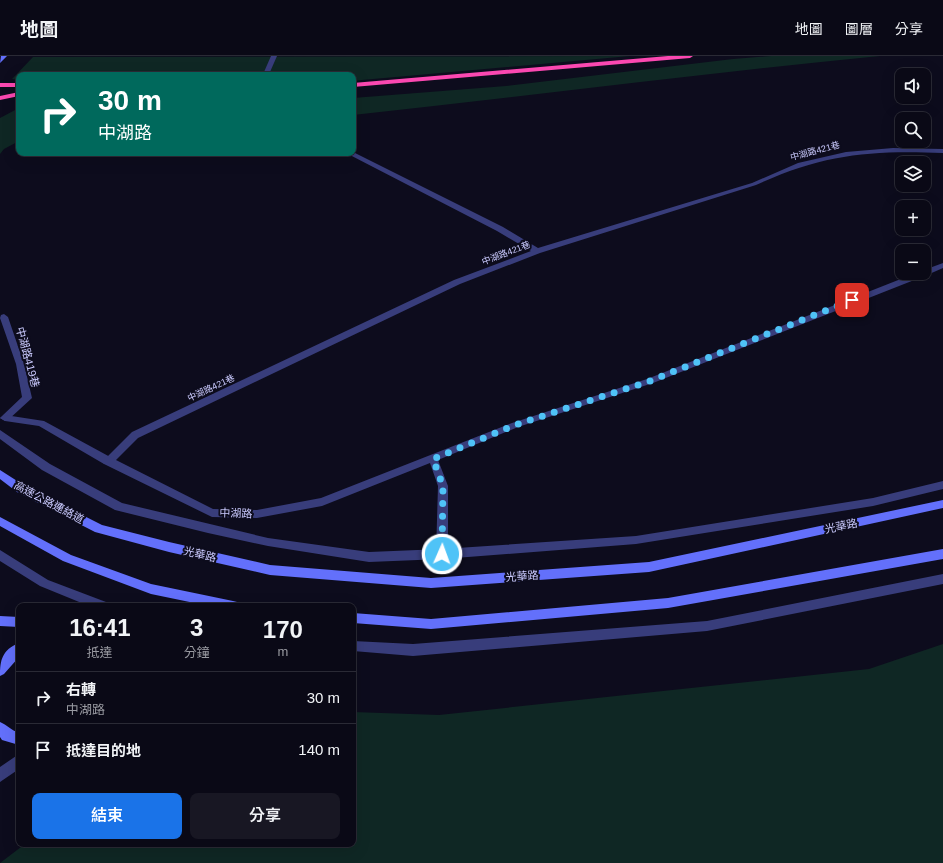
<!DOCTYPE html>
<html lang="zh-TW">
<head>
<meta charset="utf-8">
<style>
	:root { --surface:#0a0916; --page:#181723; --text:#f1f3f6; --muted:#999aa1; --line:#2a2a35; --accent:#1a73e8 }
	body { margin:0; font-family:Helvetica,"Noto Sans TC",sans-serif; background:var(--page); color:var(--text); height:100vh; display:flex; flex-direction:column; font-size:15px; white-space:nowrap }
	* { box-sizing:border-box; margin:0 }
	p { font-size:13px; color:var(--muted) }
	.icon { flex:none; width:22px; height:22px; fill:none; stroke:currentColor; stroke-width:2; stroke-linecap:round; stroke-linejoin:round }
	.map { position:relative; flex:1; overflow:hidden }
	.sheet { position:absolute; left:16px; top:547px; width:340px; height:244px; display:flex; flex-direction:column; background:var(--surface); border-radius:8px; box-shadow:0 4px 16px #0002,0 0 0 1px var(--line) }
	.sheet>* { flex:none }
	.hud { position:absolute; left:16px; top:16px; width:340px; height:84px; border-radius:8px; box-shadow:0 4px 16px #0002,0 0 0 1px var(--line); background:#00695c; color:#fff; overflow:hidden }
	.tools { position:absolute; left:895px; top:12px; display:grid; gap:8px }
	.tools a { display:grid; place-items:center; width:36px; height:36px; border-radius:8px; background:var(--surface); box-shadow:0 4px 16px #0002,0 0 0 1px var(--line); font-size:20px }
	.pin { position:absolute; display:grid; place-items:center; width:34px; height:34px; color:#fff; margin:-17px; border-radius:8px; box-shadow:0 2px 6px #0006 }
	.me { position:absolute; width:44px; margin:-22px; rotate:2deg; stroke-linejoin:round; filter:drop-shadow(0 0 3px #0008) }
	.turn { display:flex; align-items:center; gap:14px; height:84px; padding:0 16px; font-size:18px }
	.turn .icon { width:52px; height:52px; stroke-width:2.5 }
	.turn b { display:block; font-size:28px; line-height:34px }
	.eta { display:flex; justify-content:space-evenly; align-items:center; height:68px; text-align:center }
	.eta b { font-size:24px; font-weight:600; line-height:28px }
	.action { display:flex; gap:8px; margin-top:auto; padding:8px 16px }
	.action a { flex:1; height:46px; border-radius:8px; background:var(--accent); color:#fff; font-size:16px; font-weight:600; line-height:46px; text-align:center }
	.action a+a { background:var(--page); color:var(--text) }
	ul { padding:0; list-style:none }
	li { display:flex; align-items:center; gap:12px; height:52px; padding:0 16px; border-top:1px solid var(--line) }
	li div { flex:1 }
	li b { display:block; font-size:15px }
	li em { font-style:normal }
	header { display:flex; align-items:center; gap:24px; box-sizing:border-box; height:56px; padding:0 20px; background:var(--surface); border-bottom:1px solid var(--line) }
	header strong { font-size:19px }
	nav { display:flex; gap:22px; margin-inline-start:auto; font-size:14px }
	.map>svg:first-child { display:block }
	.green { fill:#0f2724 }
	.lines { fill:none; stroke-linecap:round; stroke-linejoin:round }
	.lane { fill:#383d7b; fill-rule:evenodd }
	.street { fill:#383d7b; fill-rule:evenodd }
	.secondary { fill:#6370fb; fill-rule:evenodd }
	.highway { fill:#fb48b1; fill-rule:evenodd }
	.route { stroke:#4fc3f7; stroke-width:7; stroke-dasharray:0 12.6 }
	.labels { text-anchor:middle; stroke-width:4; stroke-linejoin:round; paint-order:stroke }
	.far-street-label { font-size:9px; fill:#cacafe; stroke:#0d0c1d }
	.street-label { font-size:11px; fill:#cacafe; stroke:#0d0c1d }
</style>
</head>
<body>
<header>
<strong>地圖</strong>
<nav><a>地圖</a><a>圖層</a><a>分享</a></nav>
</header>
<div class="map">
<svg width="943" height="807" viewBox="0 0 943 807">
	<rect width="100%" height="100%" fill="#0d0c1d"/>
	<path class="green" d="M630,0l-268,24 -9,1v-6h-334v5l-7,-1 21,-22z
		M771,0h109c-176,17 -351,40 -527,59v-17l153,-12 227,-27z
		M17,53h2v32l-15,8 -4,5v-36z
		M943,588v219h-943l25,-19h328v-132l86,3 430,-46z"/>
	<g class="lines">
		<path class="lane" d="M271,0h6l-7,16 -5,1 -1,-1z
			M893,92l50,1v4c-72,-3 -120,1 -187,32l-216,68 -80,31 -322,154 -26,26h-8l-1,-3 29,-29 322,-152 77,-29 -34,-20 -151,-78 7,-1 150,75 35,21 214,-65 46,-20 48,-11z
			M4,258l4,3 16,47 8,34 -24,22 -3,1 -5,-3 2,-2 20,-19 -6,-33 -16,-46 1,-3z
			M0,374l50,34 72,39 146,35 101,14 73,-3 194,-13 237,-38 70,-17v8l-70,17 -237,38 -194,15 -73,3 -101,-16 -60,-13 -93,-23 -73,-40 -42,-31z
			M0,494l48,30 58,22 2,4h-19l-49,-20 -40,-25z
			M943,518v10l-236,47 -294,25 -60,-5v-10l60,3 294,-23z
			M19,698v15l-19,13v-15z"/>
		<path class="street" d="M943,207v5l-16,7 -274,108 -135,44 -80,33 10,26v68l-2,3 -4,2 -4,-2 -2,-3 2,-68 -8,-23 -108,43 -65,12 -45,-1 -108,-53 -65,-38 -34,-5 -5,-3 5,-3 39,6 68,37 101,51 44,1 64,-12 191,-75 135,-44 269,-106h8v-3z"/>
		<path class="secondary" d="M1,0h6l-7,7z
			M0,414l25,16 77,39 67,17 101,23 161,13 218,-16 294,-62v8l-294,64 -218,16 -161,-13 -101,-23 -74,-20 -78,-40 -17,-13z
			M0,461l71,38 80,29 82,17 4,1 2,4h-30l-58,-12 -88,-33 -63,-35z
			M943,493v10l-275,49 -237,21 -78,-6v-10l78,6 237,-21z
			M0,560l19,1v10l-19,-1z
			M19,587v14l-15,17 -4,2c0,-16 2,-26 19,-33z
			M0,666c7,3 11,8 19,11v12l-17,-5 -2,-3z"/>
		<path class="highway" d="M668,0h25l-3,2 -337,29v-4z
			M0,27h19v4h-19z
			M19,36v4l-19,4v-4z"/>
	</g>
	<g class="lines">
		<path class="route" d="M442,498l1,-68 -10,-27 82,-34 135,-44 202,-81"/>
	</g>
	<g class="labels">
		<g class="far-street-label">
			<text transform="translate(815 95) rotate(-15)" y="3">中湖路421巷</text>
			<text transform="translate(506 197) rotate(-21)" y="3">中湖路421巷</text>
			<text transform="translate(211 332) rotate(-25)" y="3">中湖路421巷</text>
		</g>
		<g class="street-label">
			<text transform="translate(28 301) rotate(75)" y="4">中湖路419巷</text>
			<text transform="translate(49 446) rotate(28)" y="4">高速公路連絡道</text>
			<text transform="translate(236 457) rotate(2)" y="4">中湖路</text>
			<text transform="translate(841 470) rotate(-12)" y="4">光華路</text>
			<text transform="translate(200 498) rotate(13)" y="4">光華路</text>
			<text transform="translate(522 520) rotate(-4)" y="4">光華路</text>
		</g>
	</g>
</svg>
<div class="tools">
<a><svg class="icon" aria-label="sound" viewBox="0 0 24 24"><path d="M4 9h4l5-4v14l-5-4H4zM17 9q2 3 0 6"/></svg></a>
<a><svg class="icon" aria-label="search" viewBox="0 0 24 24"><circle cx="10" cy="10" r="6"/><path d="M15 15l6 6"/></svg></a>
<a><svg class="icon" aria-label="layers" viewBox="0 0 24 24"><path d="M12 4l9 5-9 5-9-5zM3 14l9 5 9-5"/></svg></a>
<a>+</a>
<a>−</a>
</div>
<div class="pin" style="left:852px;top:244px;background:#d93025"><svg class="icon" aria-label="arrive" viewBox="0 0 24 24"><path d="M6 21V4h12l-3 4 3 4H6"/></svg></div>
<svg class="me" style="left:442px;top:498px" viewBox="-20 -20 40 40"><circle r="17" fill="#4fc3f7" stroke="#fff" stroke-width="3"/><path d="M0-11L8 9 0 5-8 9z" fill="#fff"/></svg>
<div class="hud">
<div class="turn"><svg class="icon" aria-label="right" viewBox="0 0 24 24"><path d="M7 20v-9h11M14 6l5 5-5 5"/></svg><div><b>30 m</b>中湖路</div></div>
</div>
<section class="sheet">
<div class="eta">
<div><b>16:41</b><p>抵達</p></div>
<div><b>3</b><p>分鐘</p></div>
<div><b>170</b><p>m</p></div>
</div>
<ul>
<li><svg class="icon" aria-label="right" viewBox="0 0 24 24"><path d="M7 20v-9h11M14 6l5 5-5 5"/></svg><div><b>右轉</b><p>中湖路</p></div><em>30 m</em></li>
<li><svg class="icon" aria-label="arrive" viewBox="0 0 24 24"><path d="M6 21V4h12l-3 4 3 4H6"/></svg><div><b>抵達目的地</b></div><em>140 m</em></li>
</ul>
<div class="action"><a>結束</a><a>分享</a></div>
</section>
</div>
</body>
</html>
